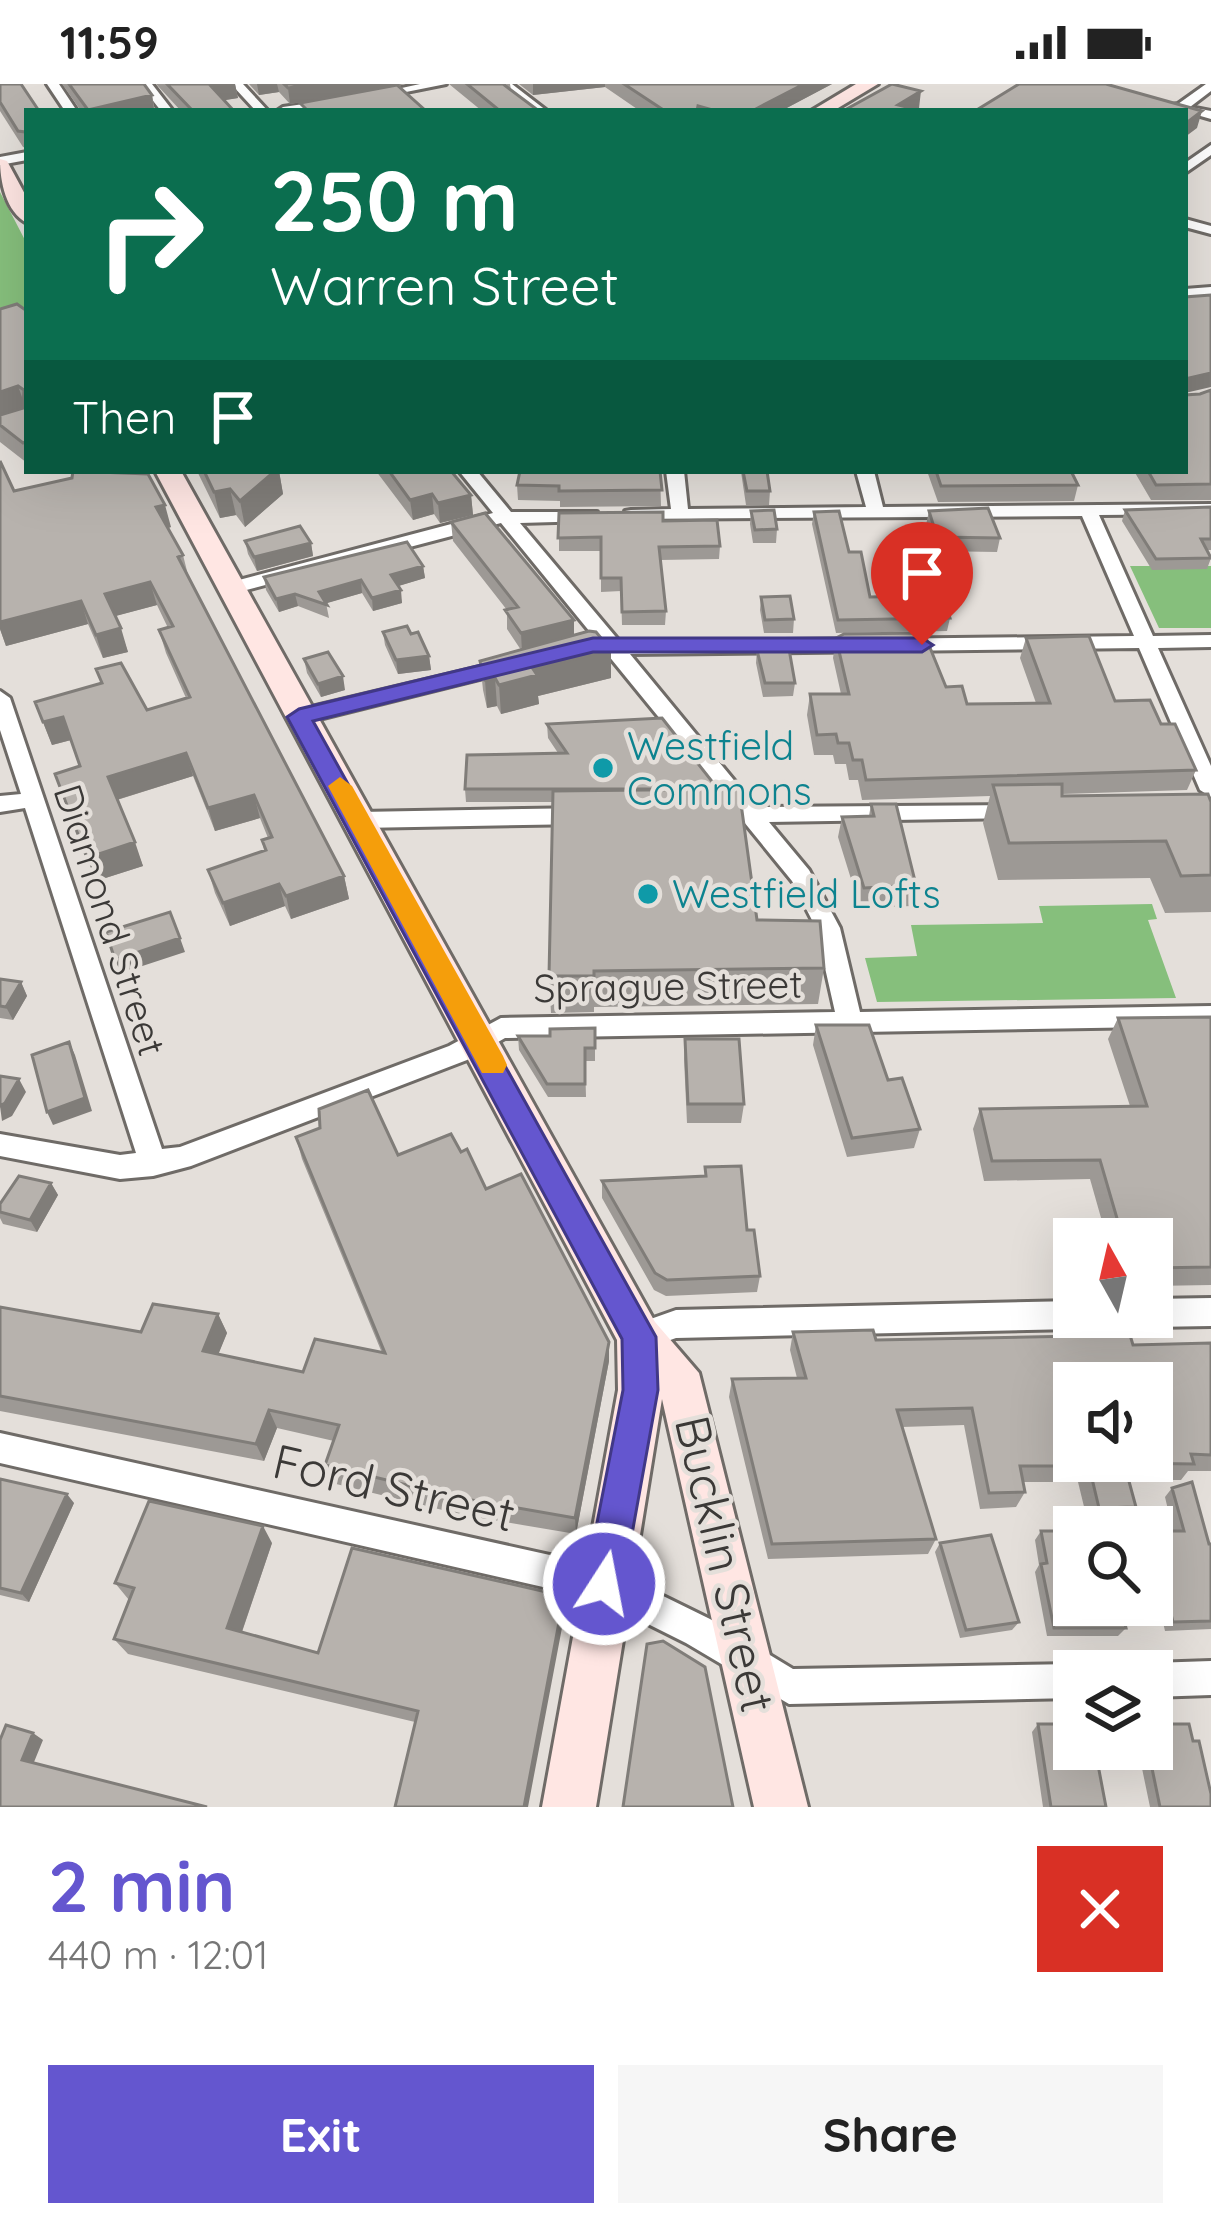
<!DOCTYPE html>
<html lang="en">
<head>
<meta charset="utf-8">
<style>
	:root { --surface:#fff; --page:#f6f6f6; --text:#222; --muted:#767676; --accent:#6456cf }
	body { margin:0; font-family:Quicksand,sans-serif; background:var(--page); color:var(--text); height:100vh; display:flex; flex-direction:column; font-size:45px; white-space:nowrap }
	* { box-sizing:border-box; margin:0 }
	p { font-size:39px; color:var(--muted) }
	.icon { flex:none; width:66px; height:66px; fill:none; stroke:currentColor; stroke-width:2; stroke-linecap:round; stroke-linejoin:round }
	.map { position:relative; height:1723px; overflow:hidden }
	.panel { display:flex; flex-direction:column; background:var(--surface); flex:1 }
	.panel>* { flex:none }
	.top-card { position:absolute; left:24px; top:24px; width:1164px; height:366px; border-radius:0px; box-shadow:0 12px 48px #0002; background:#0b6e4f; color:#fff; overflow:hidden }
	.needle { width:78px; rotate:352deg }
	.tools { position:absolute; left:1053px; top:1134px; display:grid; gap:24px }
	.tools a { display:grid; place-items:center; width:120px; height:120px; border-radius:0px; background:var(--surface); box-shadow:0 12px 48px #0002; font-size:60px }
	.pin { position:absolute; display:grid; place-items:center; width:102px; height:102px; color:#fff; margin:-123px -51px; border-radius:50% 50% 50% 0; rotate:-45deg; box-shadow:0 0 12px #0007 }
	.pin .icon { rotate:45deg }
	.me { position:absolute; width:132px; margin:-66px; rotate:11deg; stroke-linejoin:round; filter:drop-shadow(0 0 9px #0008) }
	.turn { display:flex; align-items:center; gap:42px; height:252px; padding:0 48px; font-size:54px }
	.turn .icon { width:156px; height:156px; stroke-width:2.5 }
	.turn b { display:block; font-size:84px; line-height:102px }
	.then { display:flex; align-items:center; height:114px; padding:0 48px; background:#0003; gap:24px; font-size:45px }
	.round { display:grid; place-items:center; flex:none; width:126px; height:126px; border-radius:0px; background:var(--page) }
	.overview { display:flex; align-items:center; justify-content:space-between; height:204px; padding:0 48px }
	h1 { font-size:72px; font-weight:700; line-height:90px; color:var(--accent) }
	.action { display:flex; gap:24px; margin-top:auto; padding:24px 48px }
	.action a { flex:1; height:138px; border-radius:0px; background:var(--accent); color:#fff; font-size:48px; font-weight:700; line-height:138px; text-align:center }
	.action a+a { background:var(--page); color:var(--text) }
	.status { display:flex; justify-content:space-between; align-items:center; height:84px; padding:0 60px; background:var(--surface); direction:ltr }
	.status svg { height:33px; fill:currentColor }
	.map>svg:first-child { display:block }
	.green { fill:#86bf7c }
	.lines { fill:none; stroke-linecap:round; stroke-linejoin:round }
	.street-casing { stroke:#6f6b67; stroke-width:6 }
	.secondary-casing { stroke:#6f6b67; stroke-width:6 }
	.street { fill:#fff; fill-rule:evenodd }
	.secondary { fill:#ffe6e3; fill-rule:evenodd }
	.wall { fill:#9d9995 }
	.shaded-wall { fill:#807d79 }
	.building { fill:#b7b2ad; stroke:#807d79; stroke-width:3; fill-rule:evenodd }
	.route { fill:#6456cf; stroke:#413887; stroke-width:3 }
	.slow { fill:#f59e0b }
	.culture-dot { fill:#0f9aa8; stroke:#e4dfda; stroke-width:4.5 }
	.labels { text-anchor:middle; stroke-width:9; stroke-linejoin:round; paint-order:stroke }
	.culture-label { font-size:39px; fill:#0d838f; stroke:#e4dfda; text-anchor:start }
	.street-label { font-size:39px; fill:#3b3937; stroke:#e4dfda }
	.near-street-label { font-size:48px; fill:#3b3937; stroke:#e4dfda }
</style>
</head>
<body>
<div class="status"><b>11:59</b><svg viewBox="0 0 49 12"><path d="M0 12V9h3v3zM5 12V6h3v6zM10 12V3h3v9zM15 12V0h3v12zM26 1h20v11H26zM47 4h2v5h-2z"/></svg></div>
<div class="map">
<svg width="1211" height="1723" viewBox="0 0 1211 1723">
	<rect width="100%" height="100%" fill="#e4dfda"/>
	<path class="green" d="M0,108l27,52v167l-27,10z
		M1130,482h81v62h-52z
		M1152,820l5,15 -9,1 28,78 -299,4 -12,-44 52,-2 -6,-31 132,-2 -4,-17z"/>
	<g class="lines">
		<defs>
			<path id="street" d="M47,0h12l18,27h-12z
				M140,0h12l21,27h-12z
				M231,0h12l25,27h-12z
				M420,0h26l-75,15 -6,-3z
				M499,0h13l35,27h-13z
				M1206,0h5v7l-21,16 21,4v8l-45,-13 12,-2z
				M331,16l4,5 -58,6 6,-4z
				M1211,61v10l-26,18v-10z
				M27,68v8l-27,5v-8z
				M1185,135l26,7v8l-26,-7z
				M1211,203v8l-26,2v-8z
				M459,387h18l34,41h86v8l-6,1 -71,2 100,119 514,-6 -52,-120 -457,3v-8l6,-1 40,-1 -5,-38h18l4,38 178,-2 -10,-36h18l9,36 328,-3v10l-112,1 54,121 58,-1v12l-53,1 53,118v31l-11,-7 -61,-142 -509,6 126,153 269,-2 3,5 -11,8 -248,4 40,48 31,58 20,84 351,-6v20l-706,12 -38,22 -276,106 -38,10 -33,3 -120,-23v-22l120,21 16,-2 -111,-345 -25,4v-16l21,-2 -21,-64v-39l10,7 152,451 18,-2 269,-101 52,-28 334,-6 -19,-84 -24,-47 -48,-59 -43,-2 -3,-5 3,-5 31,-3 -124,-152 -37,-2v-8l28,-2 -98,-120 -270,71 -9,-6 2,-4 269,-71z
				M509,576l10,6 -3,4 -217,54 -10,-7 10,-7z
				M585,724l11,8 -11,8 -225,4 -11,-8 11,-8z
				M1211,1214v28l-59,1 -13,-10h13v-18z
				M1074,1217v16h14l-4,8 -10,4 -398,9 -37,13 -11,-4 -4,-10 4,-10 48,-17z
				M0,1349l604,134 106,52 83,50 281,-5 13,7h-13v27l-285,6 -103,-61 -86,-43 -600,-137z
				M1211,1577v34l-59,2v-26h-14l14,-8z"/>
			<path id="secondary" d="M856,0h22l-45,27h-22z
				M0,75l7,2 20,37v25c-21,-11 -27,-41 -27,-64z
				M155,387h26l474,851 44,51 109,434h-54l-92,-408 -66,408h-54l76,-417 -1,-50z"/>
		</defs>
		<use href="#street" class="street-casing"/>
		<use href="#secondary" class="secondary-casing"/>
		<use href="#street" class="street"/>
		<use href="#secondary" class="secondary"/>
	</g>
	<path class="wall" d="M0,0l27,27v37l-4,-1 -23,-36z
		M62,0h82l8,11 3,16h-74z
		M156,0h79l3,14 -14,2 10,11h-53z
		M249,0h155l-114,20 -11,-12 -20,3z
		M449,0h61l1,6 28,21h-57z
		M519,0h313l-51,27h-141l-35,-24 -72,8z
		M0,225l27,2v152l-27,-21z
		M1211,306v110h-60l-17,-29h51l15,-77z
		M0,377l14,30 58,-13 1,-7h42v2l56,54 -3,1 15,27 5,20 156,301 5,23 -58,20 -6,-13 -55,20 -15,-33 -7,-23 56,-20 -2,-10 6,-2 -8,-20 -45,13 -22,-55 -76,24 26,66 -47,15 -16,-115 -9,-26 -19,5 -17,-43 112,8 39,-12 -20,-45 -7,-23 9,-2 -11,-23 -42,11 13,36 -25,6 -15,-34 -82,22 -6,-17z
		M197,387h82l4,23 -38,33 -9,-12 -16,3z
		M376,387h75l20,24 2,20 -33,8 -6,-9 -21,6z
		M488,387h172l1,35 -101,1v-6l-42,-1 -1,-15 2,-12h-29z
		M729,387h38l3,20 -1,14h-23l-5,-33z
		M927,387h144l7,14 -4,16 -136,1z
		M1211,423v43h-4l4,8 -4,11 -55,1 -30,-49 3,-11z
		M751,427l26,18 -1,14h-23l-3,-19z
		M929,427l71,27 -3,14 -63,-1 -8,-26z
		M814,428l35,40 21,45 41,-1 2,-19 37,41 -3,13 -111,2 -24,-109z
		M559,429l104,8 57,25 -1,13 -59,1 6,51 -1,14h-43l-1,-34 -20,1v-41h-42z
		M451,438l123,113 37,15v28l-73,18 1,8 -38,10 -4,-8 -10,2 -4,-18 -3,-29 41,-11 -14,-21v-19l-54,-69z
		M245,457l66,2 2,13 -56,15 -9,-17z
		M423,482l2,12 -27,8 4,17 -29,8 -11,-18 -36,10 3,15 -31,-12 -19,6 -13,-22 -2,-13z
		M761,513l33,22 -1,14h-29l-4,-23z
		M383,548l28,2 18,22 2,14 -33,4 -13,-29z
		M836,554l110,49 21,17 69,-1 -16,-45 6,-20 89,63 46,23 35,46 -9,20 -125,4v2l149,6v110l-46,1 -15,-35 -152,2 -15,-57 7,-27 -128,4 -4,-20h-9l-3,-16h-11l-2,-9h-19l-7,-40 3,-21h31l-8,-36z
		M757,566l38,33 -2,13 -30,1 -7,-34z
		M304,575l41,31 -24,7 -14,-24z
		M547,640l210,196 67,48 -6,36 -224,3v5l-43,1 -2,-37 3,-174h-86l-1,-13 93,-36 -10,-15z
		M871,720l45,81 -4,21 -52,2 -22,-71 4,-20 27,-1z
		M0,895l21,3 6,14 -14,24 -13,-2z
		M1211,933v268l-59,1v-47h-45l-17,-60 -106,2 -11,-52 7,-20 150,-3 -22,-67 10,-21z
		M816,941l72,55 32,49 -6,19 -67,9 -34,-112z
		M595,944v33h-10l1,36h-38l-29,-47 -1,-14h32z
		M685,955l59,65 -3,19h-54l-3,-64z
		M296,1053l102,18 63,-3 148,209 -33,173 -113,-19 -131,-32 -7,-18 9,-24 -57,-13 -13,33 -264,-50v-104l141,25 77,-18 9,19 -9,21 85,18 79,-19 -80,-194z
		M705,1083l42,63 13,46 -3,16 -91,4 -12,-6 -52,-92v-17l103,-5z
		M51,1099l7,12 -21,37 -34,-8 -3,-6v-14z
		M793,1248l83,8 257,5 78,-2v128h-23l-7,9h-52l7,27 -12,15 -36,1 -10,-41h-55l2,10 -9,15 -36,2 -16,-84 -62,2 34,112 -8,15 -160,5 -39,-162 3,-18 65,-1 -7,-28z
		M0,1395l74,24 -45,99 -29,-7z
		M1172,1404l39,56v85l-46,2 -3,-13 -39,-2 3,12 -8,8h-71l-12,-64 4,-7 -4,-25 6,-9 33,74h78l21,-74 -8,-34z
		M272,1459l-30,89 76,21 246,-57 1,16 -150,110 -287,-68 -14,-15 15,-39 -14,-17z
		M940,1459l79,79 -7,8 -52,8 -25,-86z
		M1038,1640l68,83h-63l-11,-75z
		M1153,1640l40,17 18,66h-61l-12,-58h14z"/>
	<path class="shaded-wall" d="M226,0h9l3,14 -24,4 -3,-16z
		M257,0h20l2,8 -20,3z
		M313,0h91l-114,20 -2,-16z
		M533,0h72v3l-72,8z
		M804,0h28l-51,27h-29z
		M921,7l-2,17 -5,3 -16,-6z
		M152,11l2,16 -66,-1z
		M1202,27l-5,17 -12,9v-13z
		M1211,289v14l-26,6v-14z
		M18,302l8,22 -26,9v-25z
		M275,387h4l4,23 -38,33 -5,-26z
		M230,405l6,26 -16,3 -6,-26z
		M432,410l2,20 -21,6 -3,-20z
		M471,411l2,20 -33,8 -2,-20z
		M165,421l6,22 -9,3 -6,-23z
		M311,459l2,13 -56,15 -3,-14z
		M423,482l2,12 -33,10 -1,-13z
		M361,496l1,13 -38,11 -5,-12z
		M150,498l7,23 -45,12 -7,-23z
		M401,506l1,13 -29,8 -1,-13z
		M295,510l3,12 -19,6 -3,-13z
		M81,517l7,23 -82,22 -6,-17v-7z
		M574,536v19l-52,13 -1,-19z
		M121,544l7,24 -25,6 -7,-23z
		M611,566v28l-73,18 1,8 -38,10 -2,-29 34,-16z
		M429,572l2,14 -33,4 -2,-14z
		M343,592l2,14 -24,7 -3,-13z
		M495,594l2,28 -10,2 -2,-28z
		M63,633l8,23 -19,5 -9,-23z
		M186,669l7,23 -77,24 -8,-23z
		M254,711l6,23 -45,13 -7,-23z
		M135,758l8,24 -47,15 -9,-23z
		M344,792l5,23 -58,20 -5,-23z
		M279,800l6,22 -55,20 -7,-23z
		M180,854l5,14 -64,21 -6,-13z
		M21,898l6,14 -14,24 -7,-13z
		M69,958l6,13 17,56 -39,14 -6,-13z
		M19,995l7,13 -14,24 -10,5 -2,-15z
		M51,1099l7,12 -21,37 -7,-12z
		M218,1230l9,19 -15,37 -9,-19z
		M609,1258v19l-33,173 -1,-16z
		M269,1326l8,18 -13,33 -8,-17z
		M67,1410l7,9 -45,99 -8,-9z
		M263,1442l9,17 -34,100 -11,-15z
		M564,1512l1,16 -37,195h-4z
		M33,1649l10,7 -11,27 -10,-7z"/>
	<path class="building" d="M0,0h21l18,27h-12v24l-2,-3 -7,-1 -18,-29z
		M69,0h75l8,11 -64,15z
		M167,0h59l-15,2 23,25h-41z
		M284,0h29l-25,4z
		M467,0h39h-3l36,27h-39z
		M624,0h180l-52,27h-36l-18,-5 -1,5h-32z
		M892,0l29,7 -23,14 25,6h-80z
		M1019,0h87l96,27 -17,13v-13h-210z
		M397,1l29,26h-118l-8,-8z
		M1211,211v78l-26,6v-82z
		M17,220l10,7v130l-4,2 -23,-18v-10l23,-7 1,-18 -6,-4 -18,6v-83z
		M1211,306v94l-55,1 -8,-14h37v-76l15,-1z
		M0,377l14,30 58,-13 1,-7 75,3 17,31 -9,2 27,48 -5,2 166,319 -58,20 -7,-12 -56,19 -15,-33 58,-20 -4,-10 10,-3 -18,-42 -46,13 -22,-55 -78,24 27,65 -48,16 -32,-84 25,-8 -17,-49 -20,5 -8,-20 67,-19 -6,-14 25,-6 26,47 43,-13 -31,-67 14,-4 -23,-44 -45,12 16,34 -25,7 -15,-34 -81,21z
		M204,387h71l-35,30 -10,-12 -16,3z
		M389,387h62l20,24 -33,8 -6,-9 -22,6z
		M520,387h140l2,19 -103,1v-5l-42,-1z
		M743,387h24l3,20h-23z
		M936,387h135l7,14 -137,1z
		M1211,423v32h-10l10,19 -55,1 -31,-49z
		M988,424l12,30 -63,-1 -8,-26z
		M774,426l3,19 -22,1 -4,-19z
		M839,427l10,41h12l9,45 45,-1 -2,-19h25l12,41 -112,2 -24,-108z
		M663,428v9l54,-1 3,26 -61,1 7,64 -44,1 -1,-34h-20v-41l-43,1 1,-25z
		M485,429l89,107 -53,13 -16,-23 13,-3 -67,-85z
		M300,442l11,17 -57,14 -9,-16z
		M407,458l16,24 -32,9 10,15 -29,8 -11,-18 -42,12 8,13 -32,-11 -19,5 -12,-22z
		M790,512l4,23 -29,1 -4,-23z
		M407,542l4,8 7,-2 11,24 -33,4 -13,-28z
		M589,547l7,1 15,18 -78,19 4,6 -38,10 -4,-7 -10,2 -5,-19z
		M924,549l22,54 16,-1 5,18 83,-1 -24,-65 63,-2 26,65 35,-1 11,24h14l21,46 -330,10 -4,-20h-9l-4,-17h-11l-2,-9 -19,1 -7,-41h39l-13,-56 8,-4z
		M789,565l6,34h-30l-8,-33z
		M328,568l15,24 -25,8 -14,-25z
		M662,634l56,71h-253l2,-34 100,-2 -20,-29z
		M1062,700v12l146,-2 3,8v73l-30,1 -15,-35 -157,2 -16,-58z
		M739,705l18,131 63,1 4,47 -230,3v5h-45l4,-185z
		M871,720h25l20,81 -52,3 -22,-71 32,-1z
		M170,828l10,26 -65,22 -9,-28z
		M0,895l21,3 -15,25 -6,-1z
		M1211,933v250l-59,1v-29h-29l-23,-79 -108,1 -12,-52 167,-3 -29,-88z
		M816,941h53l19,55 14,-2 18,51 -68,9z
		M595,944v20h-10v36h-38l-29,-48h32v-7z
		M685,955h54l5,65h-56z
		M69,958l16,56 -38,14 -15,-57z
		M0,992l19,3 -14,24 -5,3z
		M368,1006l30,65 53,-21 10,18 6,-3 19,40 35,-15 88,168 -34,176 -115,-20 -135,-33 14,-40 -70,-15 -13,34 -256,-48v-89l141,25 12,-28 65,10 -15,37 100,21 12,-33 70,14 -89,-216 24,-9 -1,-19z
		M741,1082l6,64h7l6,46 -93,4 -12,-7 -53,-92 104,-5 -1,-9z
		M19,1092l32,7 -21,37 -30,-8v-8z
		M873,1246l3,10 254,-5 3,10 78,-2v112l-20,-1 3,10 -70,-1 12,44 -37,1 -10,-42h-69l5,26 -36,1 -17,-85 -75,2 39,129 -164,5 -40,-165 74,-1 -13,-46zM1074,1299h78v78h-78z
		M0,1395l67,15 -46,99 -21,-5z
		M1192,1398l17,62h2v77l-38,1 -3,-12 -49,-3 5,21h-72l-13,-64 6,-1 -6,-32h33v74h78v-74h32l-12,-43z
		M149,1417l114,25 -36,102 91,25 34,-105 212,48 -40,211h-129l23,-96 -304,-72 20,-51 -19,-5z
		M991,1451l28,87 -53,8 -26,-87z
		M663,1557l42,26 28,140h-110l24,-163z
		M1038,1640h36v25h21l11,58h-55z
		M1153,1640h36l4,17h6l12,53v13h-51l-12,-58h4v-8h5z
		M6,1641l27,8 -11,27 185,47h-207v-67z"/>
	<path class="route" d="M593,554h329l11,7 -11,7h-329l-280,69 343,616 2,53 -35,194 -5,13 -14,6 -13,-6 -6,-13 38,-194 -1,-51 -335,-622 12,-8z"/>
	<path class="slow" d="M340,693l12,9 151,270 4,9 -4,8h-21l-154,-287z"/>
	<g class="culture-dot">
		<circle cx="603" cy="684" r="12"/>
		<circle cx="648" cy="810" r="12"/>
	</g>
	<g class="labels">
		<g class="culture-label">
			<text x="627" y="676">Westfield<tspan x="627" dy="45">Commons</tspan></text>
			<text x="672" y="824">Westfield Lofts</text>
		</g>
		<g class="street-label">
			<text transform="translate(110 836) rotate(72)" y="14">Diamond Street</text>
			<text transform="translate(668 902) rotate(-1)" y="14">Sprague Street</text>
		</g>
		<g class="near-street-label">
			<text transform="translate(394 1404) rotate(13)" y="17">Ford Street</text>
			<text transform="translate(725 1480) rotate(77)" y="17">Bucklin Street</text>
		</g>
	</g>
</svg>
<div class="tools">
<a><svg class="needle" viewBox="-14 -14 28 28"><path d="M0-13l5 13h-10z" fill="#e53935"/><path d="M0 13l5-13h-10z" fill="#767676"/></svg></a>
<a><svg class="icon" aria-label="sound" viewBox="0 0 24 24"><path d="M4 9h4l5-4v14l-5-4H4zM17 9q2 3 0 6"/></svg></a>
<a><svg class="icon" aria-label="search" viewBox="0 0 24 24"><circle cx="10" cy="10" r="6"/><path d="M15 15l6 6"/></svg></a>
<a><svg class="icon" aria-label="layers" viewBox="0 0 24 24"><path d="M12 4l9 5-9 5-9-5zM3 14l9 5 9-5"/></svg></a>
</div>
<div class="pin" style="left:922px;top:561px;background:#d93025"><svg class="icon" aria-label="arrive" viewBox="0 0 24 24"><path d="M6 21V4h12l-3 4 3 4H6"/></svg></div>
<svg class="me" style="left:604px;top:1500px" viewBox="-20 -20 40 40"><circle r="17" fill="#6456cf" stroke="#fff" stroke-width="3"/><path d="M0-11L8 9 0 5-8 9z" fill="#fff"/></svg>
<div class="top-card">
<div class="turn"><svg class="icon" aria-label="right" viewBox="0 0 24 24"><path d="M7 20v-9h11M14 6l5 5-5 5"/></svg><div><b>250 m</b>Warren Street</div></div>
<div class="then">Then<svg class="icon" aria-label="arrive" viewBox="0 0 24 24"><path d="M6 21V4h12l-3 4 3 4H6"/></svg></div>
</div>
</div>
<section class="panel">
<div class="overview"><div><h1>2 min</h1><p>440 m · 12:01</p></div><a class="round" style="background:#d93025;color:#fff"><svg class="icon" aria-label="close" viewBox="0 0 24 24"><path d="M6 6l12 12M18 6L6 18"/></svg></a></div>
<div class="action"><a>Exit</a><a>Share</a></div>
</section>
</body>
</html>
